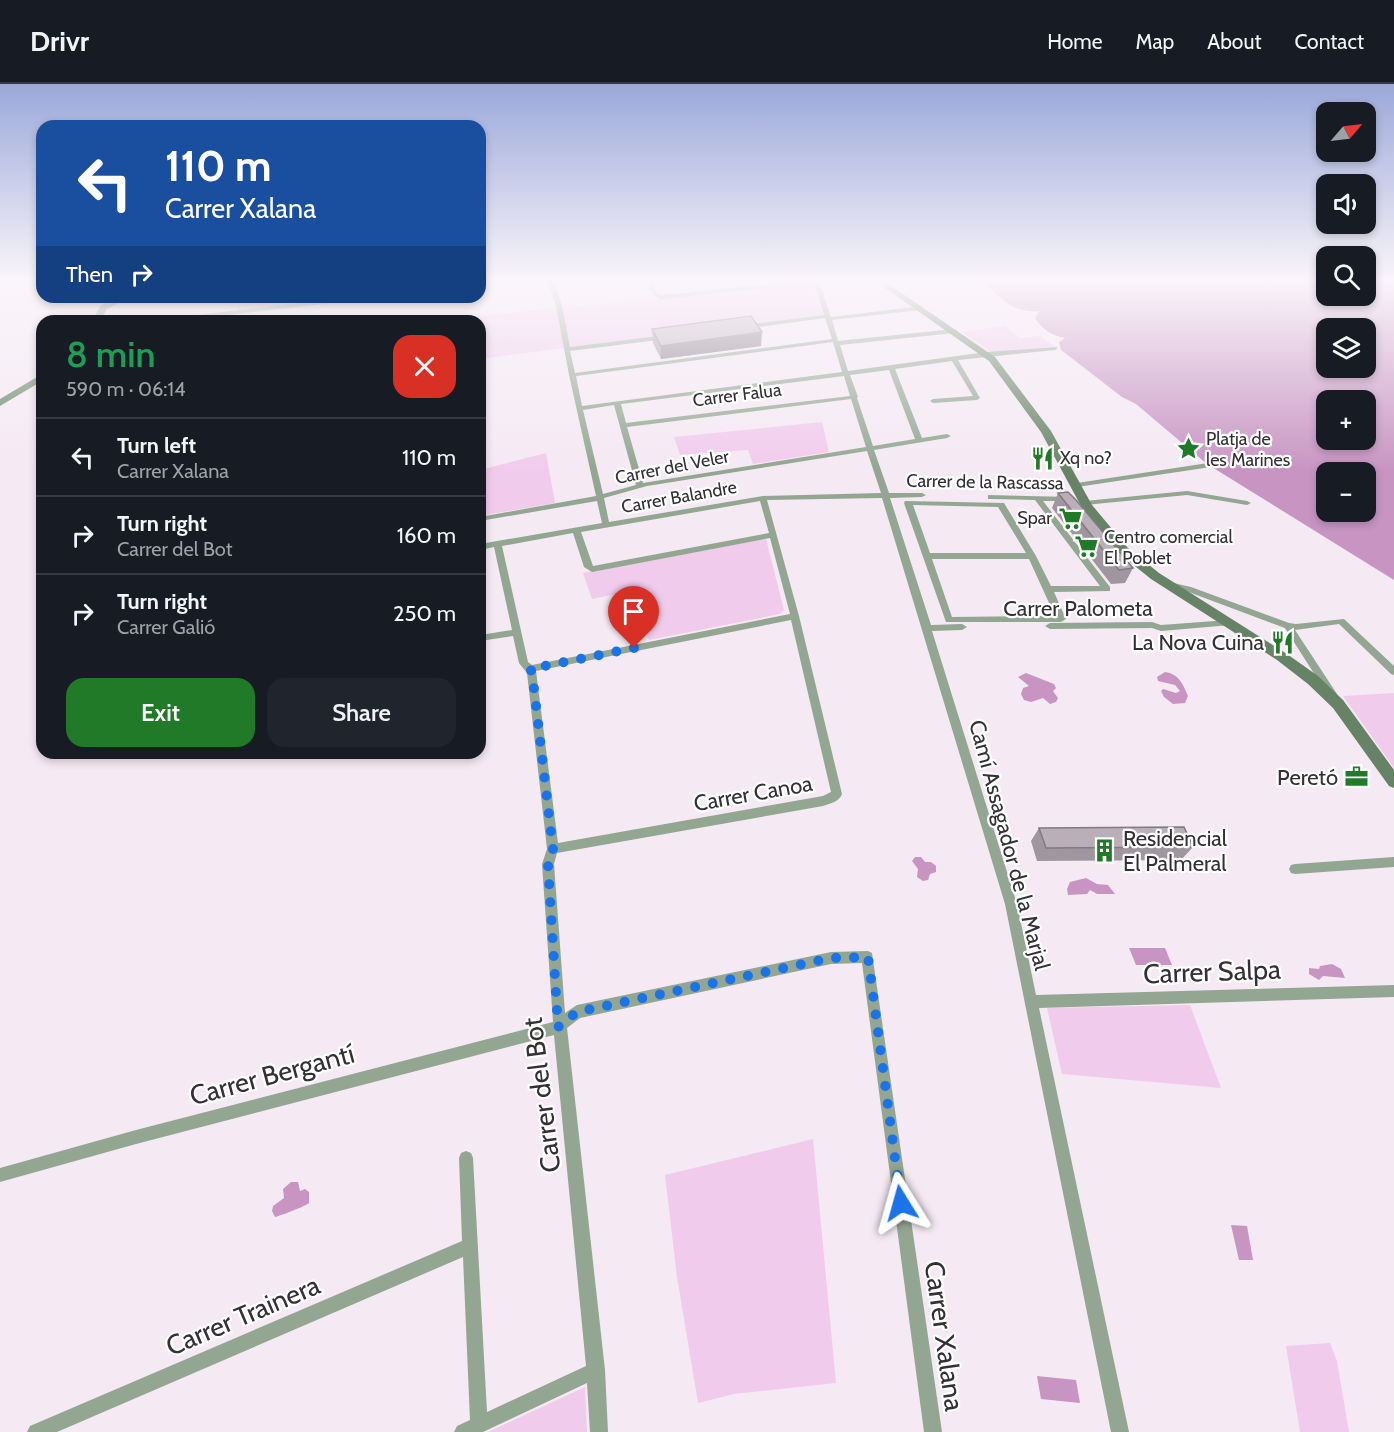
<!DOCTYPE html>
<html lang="en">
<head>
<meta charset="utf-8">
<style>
	:root { --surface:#171b24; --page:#20242c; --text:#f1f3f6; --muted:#9ea1a6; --line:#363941; --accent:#217a28 }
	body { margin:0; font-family:Cabin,sans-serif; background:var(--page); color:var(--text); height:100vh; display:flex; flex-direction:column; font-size:22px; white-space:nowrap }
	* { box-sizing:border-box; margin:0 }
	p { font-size:20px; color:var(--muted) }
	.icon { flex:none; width:33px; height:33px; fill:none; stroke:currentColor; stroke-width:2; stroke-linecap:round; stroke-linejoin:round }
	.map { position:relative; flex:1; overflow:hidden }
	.side { position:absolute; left:36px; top:231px; width:450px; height:444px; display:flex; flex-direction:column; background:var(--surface); border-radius:18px; box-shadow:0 3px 9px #0003 }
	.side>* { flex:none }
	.guide { position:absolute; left:36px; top:36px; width:450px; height:183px; border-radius:18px; box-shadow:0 3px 9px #0003; background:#1a4fa0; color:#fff; overflow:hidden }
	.needle { width:39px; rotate:62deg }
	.buttons { position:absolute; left:1316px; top:18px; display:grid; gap:12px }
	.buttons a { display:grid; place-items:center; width:60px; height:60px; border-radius:12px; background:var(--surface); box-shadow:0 3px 9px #0003; font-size:30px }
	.pin { position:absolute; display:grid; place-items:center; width:51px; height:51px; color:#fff; margin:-62px -26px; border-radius:50% 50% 50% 0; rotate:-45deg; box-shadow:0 0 6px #0007 }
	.pin .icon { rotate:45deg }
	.me { position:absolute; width:66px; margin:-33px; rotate:352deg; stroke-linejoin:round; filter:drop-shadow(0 0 4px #0008) }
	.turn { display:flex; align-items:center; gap:21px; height:126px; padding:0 30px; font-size:27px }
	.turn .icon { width:78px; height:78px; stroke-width:2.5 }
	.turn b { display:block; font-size:42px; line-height:51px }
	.then { display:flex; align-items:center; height:57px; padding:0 30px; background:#0003; gap:12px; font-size:22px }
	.round { display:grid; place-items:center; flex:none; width:63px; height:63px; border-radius:18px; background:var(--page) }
	.head { display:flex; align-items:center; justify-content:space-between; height:102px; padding:0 30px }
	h1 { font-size:36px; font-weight:600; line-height:45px; color:#1e9e55 }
	.button { display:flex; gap:12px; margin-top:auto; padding:12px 30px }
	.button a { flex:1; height:69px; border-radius:18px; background:var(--accent); color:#fff; font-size:24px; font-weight:600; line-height:69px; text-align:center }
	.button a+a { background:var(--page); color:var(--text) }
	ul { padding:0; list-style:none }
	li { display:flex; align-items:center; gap:18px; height:78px; padding:0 30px; border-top:2px solid var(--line) }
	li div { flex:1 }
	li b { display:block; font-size:22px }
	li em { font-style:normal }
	header { display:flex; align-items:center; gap:36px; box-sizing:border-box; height:84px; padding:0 30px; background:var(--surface); border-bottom:2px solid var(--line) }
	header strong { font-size:28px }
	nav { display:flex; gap:33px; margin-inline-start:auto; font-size:21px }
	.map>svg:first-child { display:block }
	.green { fill:#f1cbec }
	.water { fill:#c895c3; fill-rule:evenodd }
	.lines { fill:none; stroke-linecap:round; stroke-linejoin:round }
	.minor { fill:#92a691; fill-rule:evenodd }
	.secondary { fill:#668465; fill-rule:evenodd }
	.wall { fill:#a0969f }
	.shaded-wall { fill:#827a82 }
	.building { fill:#baafb9; stroke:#827a82; stroke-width:1.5 }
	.route { stroke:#1a73e8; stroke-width:10; stroke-dasharray:0 18 }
	.labels { text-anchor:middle; stroke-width:4.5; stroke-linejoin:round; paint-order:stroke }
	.far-street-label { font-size:18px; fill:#343034; stroke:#fff }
	.far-poi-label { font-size:18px; fill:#343034; stroke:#fff; text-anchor:start }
	.street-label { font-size:22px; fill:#343034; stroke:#fff }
	.poi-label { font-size:22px; fill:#343034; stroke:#fff; text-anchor:end }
	.near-street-label { font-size:27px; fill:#343034; stroke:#fff }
</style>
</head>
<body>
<header>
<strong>Drivr</strong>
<nav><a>Home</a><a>Map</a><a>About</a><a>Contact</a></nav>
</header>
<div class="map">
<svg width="1394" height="1348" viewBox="0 0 1394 1348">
	<rect width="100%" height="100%" fill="#f5e9f3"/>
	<path class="green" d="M812,199l11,32 -253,32 -9,-39z
		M240,213h140l-143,17z
		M558,223l6,41 -84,11v-38h-35z
		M1005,242l15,12 20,-2 15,11 -58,6 -7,-2 -29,-19z
		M822,338l7,30 -76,12 -5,-14 -68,5 -6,-18z
		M546,369l9,50 -75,13v-46z
		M766,455l18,71 -4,4 -131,26 -19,-49 -38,8 -9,-26z
		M1394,609v75l-51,-72z
		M1190,921l31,83 -159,-14 -15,-66z
		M813,1055l23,244 -102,11 -36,9 -21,-126 -12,-102z
		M1330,1259l7,18 12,71h-49l-14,-86z
		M585,1303l2,45h-99z"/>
	<path class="water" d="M982,197h344v15h39v-15h29v299l-187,-116 -71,-60 -14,-7 -61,-47 -2,-8 6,-4c-14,-3 -22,-8 -30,-20l4,-7c-28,2 -37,-13 -57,-30zM1326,244h39v40h-39zM1326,316h39v40h-39zM1326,388h39v40h-39z
		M1165,588c14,2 18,12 23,24l-3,7 -12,1 -9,-7 -3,-6 2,-2 13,4 4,-2 -5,-6 -17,-4 -1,-4z
		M1026,589l28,11 2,4 -3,3 5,7 -2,4 -6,2 -7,-6 -12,4 -7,-2 -3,-6 2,-6 6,-2 -11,-9z
		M915,773h6l4,5h6l5,4v6l-6,2 -2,6 -5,1 -6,-4 1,-8 -6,-8z
		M1086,794l11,6 11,1 7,9h-18l-7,-4 -3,4 -19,1 -1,-6 3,-7z
		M1129,864h36l7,17h-36z
		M1332,880l9,5 4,9 -22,-2 -4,4 -10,-6v-6l10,1 1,-3z
		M291,1098h7l2,9 5,-2 4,3v11c-3,3 -29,13 -34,14l-3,-6 1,-5 11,-8 -1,-9z
		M1231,1141l16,1 6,34h-14z
		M1037,1292l39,4 4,23 -39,-4z"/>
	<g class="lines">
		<path class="minor" d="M492,197h14l-26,5v-4z
			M548,197h6l8,25 8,41 96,-12 3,2 -3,2 -96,12 5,22 257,-34 -7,-21 -81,11 -3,-2 3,-2 80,-10 -10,-32 -153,16 -8,-4 -7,-14h6l5,12 5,2 139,-14h18l12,36 90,-11 3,2 -3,2 -89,10 6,21 116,-12 3,2 -3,2 -114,12 8,26 138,-19 71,-5v2l-2,1 -97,10 22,38 -3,2 -44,3 -3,-2 3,-2 40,-3 -21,-35 -57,8 27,69 25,-4 4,2 -4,2 -73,12 15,43h33l4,2 -4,2 -32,1 41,127 31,-1 5,3 -5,3 -30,1 85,273 19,91 358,-10v12l-355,11 90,424h-18l-106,-528 -123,-406 -115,2 32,116 43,178c-3,8 -11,9 -19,12l-266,47 -3,11 11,149 12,-8 254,-53 37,-1 4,2 70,479h-18l-62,-469 -31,1 -251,54 -13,10 38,342 3,62h-18l-3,-49 -104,49h-29l3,-6 13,-6 -7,-163 -406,175h-30l3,-6 432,-185 -3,-83 2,-5 5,-2 5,2 2,5 14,254 99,-46 -32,-331 -418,109 -136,38v-14l136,-38 417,-108 -11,-158 5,-15 -20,-176 -8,-10 -6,-27 -33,5v-6l32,-5 -18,-83 -14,3v-6l122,-21 -5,-22 -117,20v-4l116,-21 -27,-121 -13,-69zM833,258l9,30 -260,34 -6,-30zM889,286l26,69 -42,7 -16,-48 1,-1 -8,-22zM844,292l6,20 -224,27 -5,-19zM851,315l15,48 -223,36 -16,-56zM614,321l22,80 -33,9 -20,-84zM867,367l14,42 -118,3 -154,26 -5,-24 43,-12zM760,417l9,32 -176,33 -12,-34zM573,449l11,34 8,5 178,-34 20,76 -258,51 -4,-3 -26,-116zM791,536l40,172 -8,4 -265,47 -22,-172z
			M352,213h17l-3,2 -190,22h-18l3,-2z
			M1208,379h3v4l-134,20 -4,-2 4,-2z
			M1187,407l60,10 4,2 -4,2 -60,-10 -102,10 -4,-2 4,-2z
			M988,411l83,2v4h-28l67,86v4l-56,1 12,27 -5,3h-115l-42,-119 1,-2 99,2 32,53 15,30h49l-65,-86 -44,-1h-3zM913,421l85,2 28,46h-96zM932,475h97l26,57 -103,1z
			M1169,498l22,5 98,36 7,1 48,-5 50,47v9l-3,-1 -52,-50 -44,6 42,64 -2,3h-6l-44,-69 -99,-37 -20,-4v-4z
			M1228,536l5,3 -2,2 -70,6 -9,-3 -102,1 -5,-3 5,-3 102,-1 9,3z
			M1394,773v10l-99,7 -4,-1 -2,-4 2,-4 4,-1z"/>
		<path class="secondary" d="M875,197h9l111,76 56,74 41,74 36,43 31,25 128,81 31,22 25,24 51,70v18l-5,-2 -56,-78 -25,-24 -31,-24 -126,-81 -31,-25 -39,-48 -40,-74 -52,-71z
			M121,213h11l-25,12 -7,12h-8l9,-16z
			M42,290v7l-42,25v-7z"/>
	</g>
	<path class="wall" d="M652,245l109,17 -100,13 -8,-16z
		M1058,409l75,75 -8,15 -14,1 -59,-76z
		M1039,744l154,19 -12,13 -144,1 -6,-20z"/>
	<path class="shaded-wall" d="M762,248l-1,14 -100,13v-13z"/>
	<path class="building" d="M751,232l11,16 -101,14 -9,-17z
		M1068,408l8,8 57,68 -14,2 -61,-77z
		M1184,743l9,20 -147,1 -7,-20z"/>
	<linearGradient id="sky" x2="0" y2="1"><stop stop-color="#9ba8d9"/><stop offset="0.51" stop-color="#faf5fa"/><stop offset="1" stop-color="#faf5fa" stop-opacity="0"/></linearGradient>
	<rect width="1394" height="386" fill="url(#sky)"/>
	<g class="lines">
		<path class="route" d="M634,564l-104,21 2,3 21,177 -5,15 10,163 19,-15 254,-54 37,-1 33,246"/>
	</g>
	<defs>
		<symbol id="sight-bare" viewBox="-9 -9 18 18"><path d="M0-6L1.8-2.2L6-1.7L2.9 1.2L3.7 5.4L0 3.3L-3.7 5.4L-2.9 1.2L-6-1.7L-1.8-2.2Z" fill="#217a28" stroke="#fff" stroke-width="2.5" paint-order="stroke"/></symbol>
		<symbol id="restaurant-bare" viewBox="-9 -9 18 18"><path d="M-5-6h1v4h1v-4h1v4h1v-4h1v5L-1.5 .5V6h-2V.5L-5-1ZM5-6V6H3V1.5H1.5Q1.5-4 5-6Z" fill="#217a28" stroke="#fff" stroke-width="2.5" paint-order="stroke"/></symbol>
		<symbol id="supermarket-bare" viewBox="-9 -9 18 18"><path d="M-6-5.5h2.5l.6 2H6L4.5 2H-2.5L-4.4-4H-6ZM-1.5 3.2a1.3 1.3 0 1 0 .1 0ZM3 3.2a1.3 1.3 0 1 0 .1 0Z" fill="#217a28" stroke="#fff" stroke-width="2.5" paint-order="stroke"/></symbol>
		<symbol id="office-bare" viewBox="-9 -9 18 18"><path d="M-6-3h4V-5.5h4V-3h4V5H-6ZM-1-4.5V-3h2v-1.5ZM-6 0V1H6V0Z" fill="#217a28" stroke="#fff" stroke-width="2.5" paint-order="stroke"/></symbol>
		<symbol id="building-bare" viewBox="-9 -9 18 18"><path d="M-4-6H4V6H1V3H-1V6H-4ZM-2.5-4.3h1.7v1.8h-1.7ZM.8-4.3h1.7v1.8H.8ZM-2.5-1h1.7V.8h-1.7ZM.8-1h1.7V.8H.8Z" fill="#217a28" stroke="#fff" stroke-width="2.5" paint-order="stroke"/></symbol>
	</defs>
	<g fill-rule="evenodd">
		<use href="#sight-bare" x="1172" y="348" width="33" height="33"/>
		<use href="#restaurant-bare" x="1026" y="358" width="33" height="33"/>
		<use href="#supermarket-bare" x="1054" y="418" width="33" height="33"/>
		<use href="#supermarket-bare" x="1070" y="446" width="33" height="33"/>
		<use href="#restaurant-bare" x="1266" y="542" width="33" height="33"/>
		<use href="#office-bare" x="1340" y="676" width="33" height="33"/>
		<use href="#building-bare" x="1088" y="750" width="33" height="33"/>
	</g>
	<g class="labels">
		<g class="far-street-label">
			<text transform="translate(737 311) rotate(-7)" y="6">Carrer Falua</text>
			<text transform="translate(672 383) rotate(-11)" y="6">Carrer del Veler</text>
			<text transform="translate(985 398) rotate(1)" y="6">Carrer de la Rascassa</text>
			<text transform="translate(679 413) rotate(-10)" y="6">Carrer Balandre</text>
		</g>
		<g class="far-poi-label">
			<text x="1206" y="361">Platja de<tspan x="1206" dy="21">les Marines</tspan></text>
			<text x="1060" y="380">Xq no?</text>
			<text x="1052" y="440" text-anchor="end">Spar</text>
			<text x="1104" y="459">Centro comercial<tspan x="1104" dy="21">El Poblet</tspan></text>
		</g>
		<g class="street-label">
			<text x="1078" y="532">Carrer Palometa</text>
			<text transform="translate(753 709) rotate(-10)" y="8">Carrer Canoa</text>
			<text transform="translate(1010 761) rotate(75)" y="8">Camí Assagador de la Marjal</text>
		</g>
		<g class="poi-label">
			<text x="1264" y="566">La Nova Cuina</text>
			<text x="1338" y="701">Peretó</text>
			<text x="1123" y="762" text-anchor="start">Residencial<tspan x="1123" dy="25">El Palmeral</tspan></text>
		</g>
		<g class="near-street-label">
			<text transform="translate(1212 888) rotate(-2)" y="9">Carrer Salpa</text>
			<text transform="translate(272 991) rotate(-15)" y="9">Carrer Bergantí</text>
			<text transform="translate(542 1011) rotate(-97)" y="9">Carrer del Bot</text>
			<text transform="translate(243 1232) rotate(-23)" y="9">Carrer Trainera</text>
			<text transform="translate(944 1252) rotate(82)" y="9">Carrer Xalana</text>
		</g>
	</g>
</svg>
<div class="buttons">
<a><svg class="needle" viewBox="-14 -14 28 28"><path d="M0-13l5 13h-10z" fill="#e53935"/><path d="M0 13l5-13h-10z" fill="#9ea1a6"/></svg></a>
<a><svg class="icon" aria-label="sound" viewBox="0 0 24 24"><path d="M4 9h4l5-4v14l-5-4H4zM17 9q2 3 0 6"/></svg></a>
<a><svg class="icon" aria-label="search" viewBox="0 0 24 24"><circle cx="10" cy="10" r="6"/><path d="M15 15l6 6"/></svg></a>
<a><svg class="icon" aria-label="layers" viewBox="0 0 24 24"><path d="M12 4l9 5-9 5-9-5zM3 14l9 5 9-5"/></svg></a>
<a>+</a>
<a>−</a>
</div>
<div class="pin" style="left:634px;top:564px;background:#d93025"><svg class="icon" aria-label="arrive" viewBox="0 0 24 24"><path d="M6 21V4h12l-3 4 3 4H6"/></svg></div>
<svg class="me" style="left:901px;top:1119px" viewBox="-20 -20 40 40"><path d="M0-17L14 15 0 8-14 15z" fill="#1a73e8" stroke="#fff" stroke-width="4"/></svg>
<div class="guide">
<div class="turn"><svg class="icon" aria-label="left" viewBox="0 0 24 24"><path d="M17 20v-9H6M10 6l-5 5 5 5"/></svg><div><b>110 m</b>Carrer Xalana</div></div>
<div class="then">Then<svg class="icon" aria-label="right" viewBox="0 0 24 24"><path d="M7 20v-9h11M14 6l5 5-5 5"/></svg></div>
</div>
<section class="side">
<div class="head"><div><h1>8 min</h1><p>590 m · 06:14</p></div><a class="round" style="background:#d93025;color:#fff"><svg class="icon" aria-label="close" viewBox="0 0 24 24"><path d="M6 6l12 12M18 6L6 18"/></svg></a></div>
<ul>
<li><svg class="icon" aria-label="left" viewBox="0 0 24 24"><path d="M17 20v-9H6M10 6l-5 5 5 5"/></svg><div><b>Turn left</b><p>Carrer Xalana</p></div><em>110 m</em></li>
<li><svg class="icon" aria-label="right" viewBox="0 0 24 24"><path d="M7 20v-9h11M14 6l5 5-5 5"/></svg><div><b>Turn right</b><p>Carrer del Bot</p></div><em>160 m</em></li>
<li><svg class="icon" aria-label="right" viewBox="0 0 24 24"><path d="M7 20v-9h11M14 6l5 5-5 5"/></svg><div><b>Turn right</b><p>Carrer Galió</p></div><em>250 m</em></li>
</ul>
<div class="button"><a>Exit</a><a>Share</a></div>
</section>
</div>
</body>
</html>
